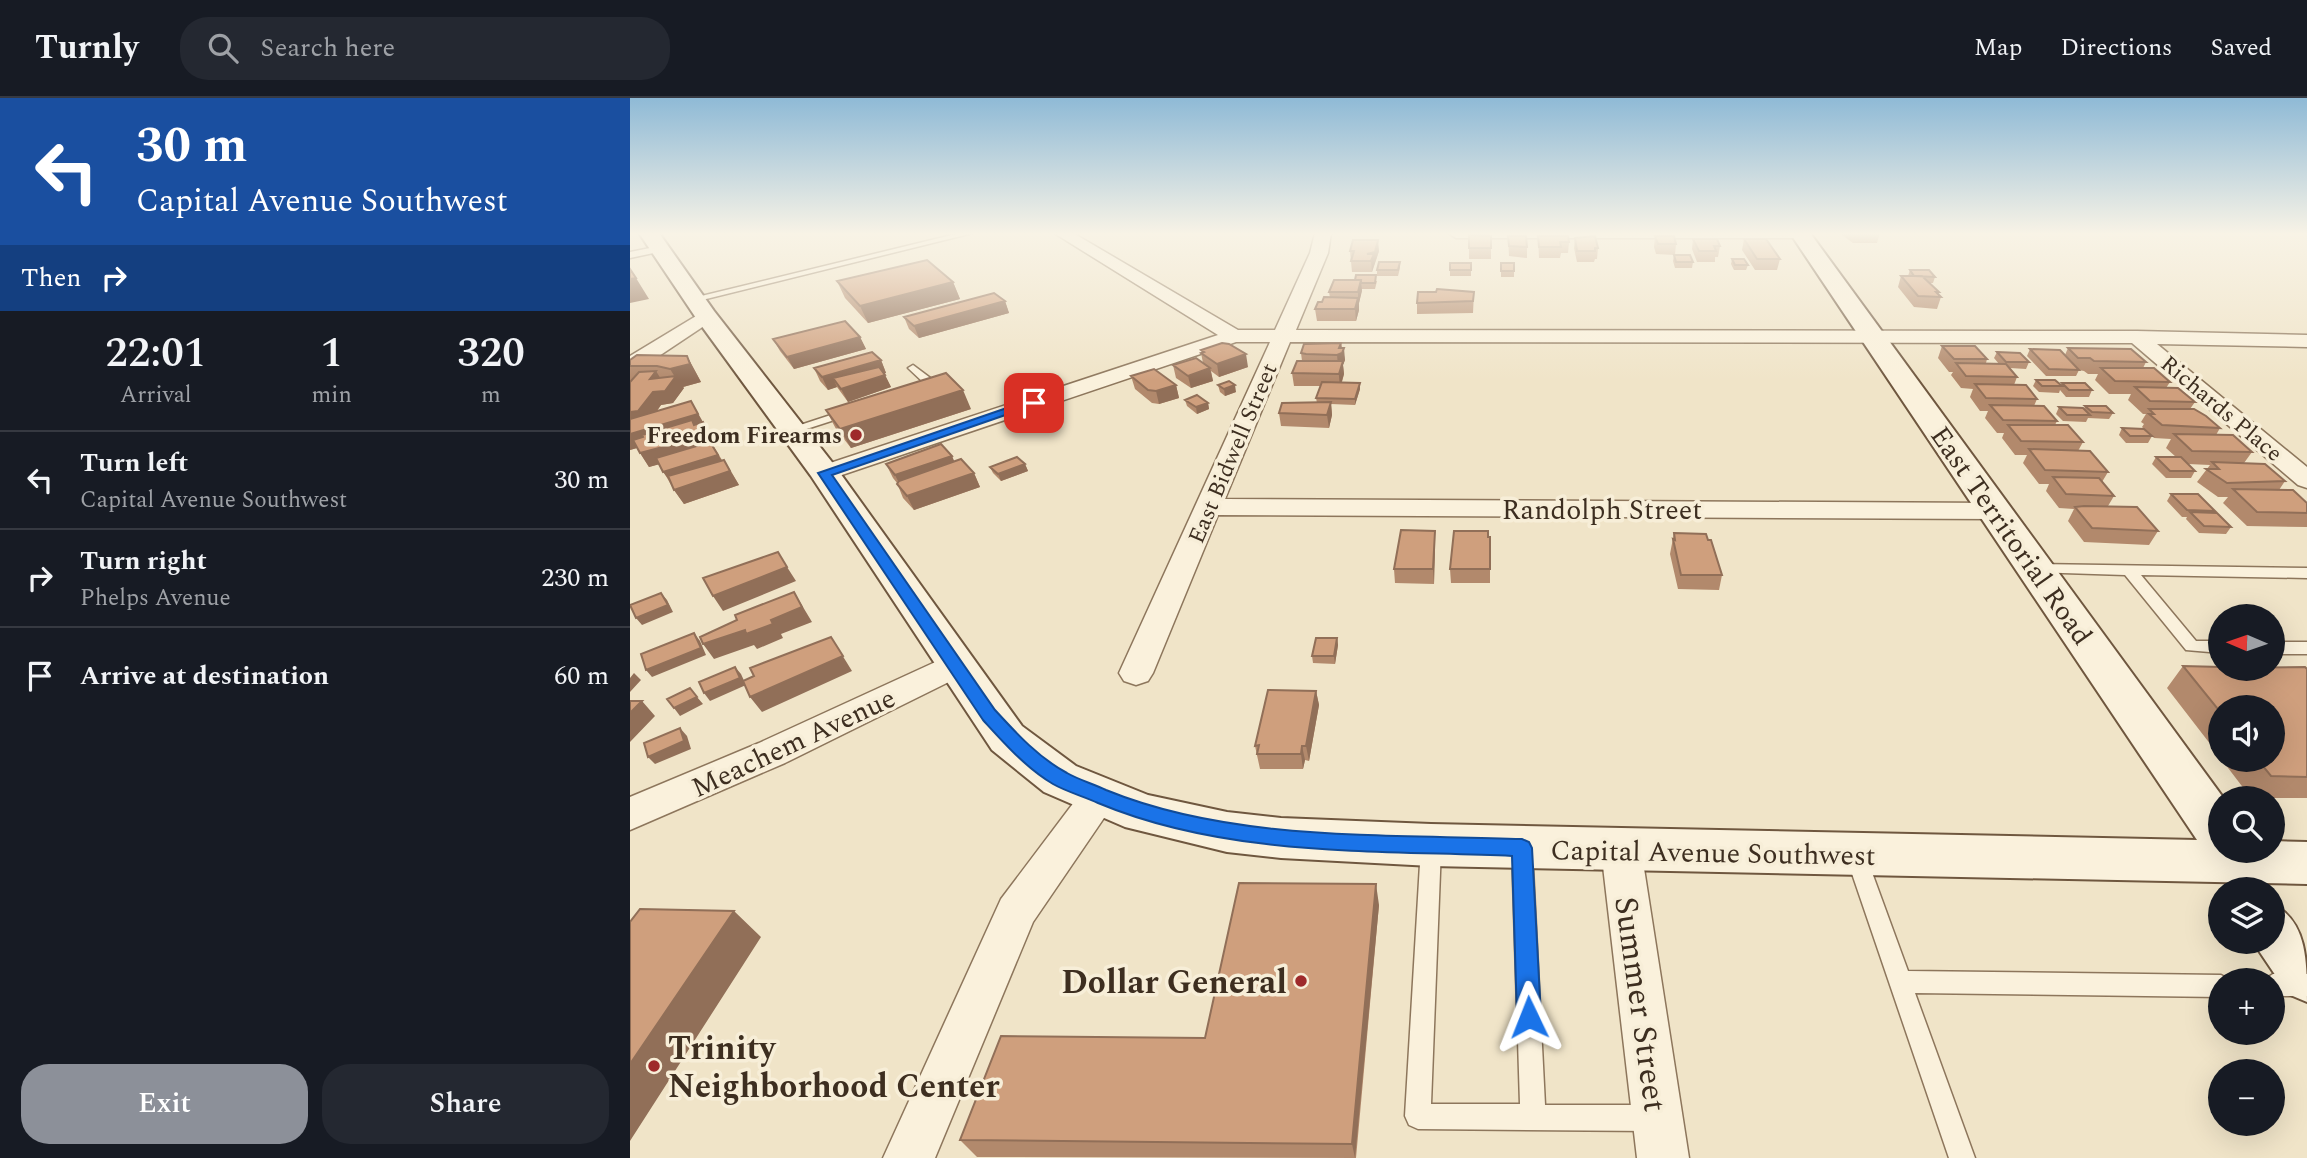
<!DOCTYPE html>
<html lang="en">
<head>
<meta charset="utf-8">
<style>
	:root { --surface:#171b24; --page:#242831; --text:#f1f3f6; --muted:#9ea1a6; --line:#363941; --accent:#8c9099 }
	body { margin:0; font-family:Spectral,serif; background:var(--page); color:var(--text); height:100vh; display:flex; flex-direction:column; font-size:26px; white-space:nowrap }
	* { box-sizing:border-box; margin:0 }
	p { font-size:23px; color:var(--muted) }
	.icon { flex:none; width:38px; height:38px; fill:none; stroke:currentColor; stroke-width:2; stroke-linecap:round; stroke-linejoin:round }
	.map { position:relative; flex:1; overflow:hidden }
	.side { display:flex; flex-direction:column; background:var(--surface); width:630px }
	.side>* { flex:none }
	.banner { background:#1a4fa0; color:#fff; overflow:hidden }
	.needle { width:46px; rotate:272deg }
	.fabs { position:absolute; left:1578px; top:506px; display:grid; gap:14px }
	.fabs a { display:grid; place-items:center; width:77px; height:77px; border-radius:50%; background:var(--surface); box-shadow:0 7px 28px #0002; font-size:35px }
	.pin { position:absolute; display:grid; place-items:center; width:60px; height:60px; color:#fff; margin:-30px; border-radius:14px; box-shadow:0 4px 10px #0006 }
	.me { position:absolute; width:77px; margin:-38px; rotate:358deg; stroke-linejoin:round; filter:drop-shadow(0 0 5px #0008) }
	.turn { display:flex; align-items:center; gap:24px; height:147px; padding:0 21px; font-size:32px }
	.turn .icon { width:91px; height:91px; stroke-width:2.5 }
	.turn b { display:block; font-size:49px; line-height:60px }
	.then { display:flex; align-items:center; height:66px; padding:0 21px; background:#0003; gap:14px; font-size:26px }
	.eta { display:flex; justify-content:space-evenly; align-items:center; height:119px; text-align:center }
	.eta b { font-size:42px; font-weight:600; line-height:49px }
	.primary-button { display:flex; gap:14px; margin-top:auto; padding:14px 21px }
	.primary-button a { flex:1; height:80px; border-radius:28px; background:var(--accent); color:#fff; font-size:28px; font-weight:600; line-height:80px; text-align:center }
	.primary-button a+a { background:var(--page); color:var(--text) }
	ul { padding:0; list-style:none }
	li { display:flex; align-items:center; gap:21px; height:98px; padding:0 21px; border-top:2px solid var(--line) }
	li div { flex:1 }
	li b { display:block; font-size:26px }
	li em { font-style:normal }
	header { display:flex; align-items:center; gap:42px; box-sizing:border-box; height:98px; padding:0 35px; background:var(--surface); border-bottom:2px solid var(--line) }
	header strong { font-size:33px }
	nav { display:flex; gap:38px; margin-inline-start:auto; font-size:24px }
	.search { width:490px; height:63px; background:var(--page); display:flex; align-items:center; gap:18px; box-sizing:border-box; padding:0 24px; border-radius:28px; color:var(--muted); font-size:26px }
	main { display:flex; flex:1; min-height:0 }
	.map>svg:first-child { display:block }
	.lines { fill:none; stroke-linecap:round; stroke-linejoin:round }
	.lane-casing { stroke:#8d765c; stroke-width:3 }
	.street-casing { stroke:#8d765c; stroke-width:3 }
	.secondary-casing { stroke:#6f573f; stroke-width:4 }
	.lane { fill:#faf1dc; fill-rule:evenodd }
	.street { fill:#faf1dc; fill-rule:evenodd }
	.secondary { fill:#faf1dc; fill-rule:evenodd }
	.wall { fill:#b2896c }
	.shaded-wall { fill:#916f58 }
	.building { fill:#cf9f7d; stroke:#916f58; stroke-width:2 }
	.route { fill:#1a73e8; stroke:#114b97; stroke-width:2 }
	.poi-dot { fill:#9e2a2b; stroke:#f7eed8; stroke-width:2.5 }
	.labels { text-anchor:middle; stroke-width:7; stroke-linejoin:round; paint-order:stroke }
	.far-street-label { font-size:23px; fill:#3d2e20; stroke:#f7eed8 }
	.far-poi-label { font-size:23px; font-weight:bold; fill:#3d2e20; stroke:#f7eed8; text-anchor:end }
	.street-label { font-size:28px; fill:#3d2e20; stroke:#f7eed8 }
	.near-poi-label { font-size:33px; font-weight:bold; fill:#3d2e20; stroke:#f7eed8; text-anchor:end }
	.near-street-label { font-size:33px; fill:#3d2e20; stroke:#f7eed8 }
</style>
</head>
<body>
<header>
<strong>Turnly</strong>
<div class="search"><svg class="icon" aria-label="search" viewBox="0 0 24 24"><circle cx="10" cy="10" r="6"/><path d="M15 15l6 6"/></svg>Search here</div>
<nav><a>Map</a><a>Directions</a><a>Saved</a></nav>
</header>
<main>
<section class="side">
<div class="banner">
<div class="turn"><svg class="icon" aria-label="left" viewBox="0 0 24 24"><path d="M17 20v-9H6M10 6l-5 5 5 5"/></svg><div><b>30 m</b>Capital Avenue Southwest</div></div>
<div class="then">Then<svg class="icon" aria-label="right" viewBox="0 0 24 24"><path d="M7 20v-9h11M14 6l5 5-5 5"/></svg></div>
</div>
<div class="eta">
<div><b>22:01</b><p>Arrival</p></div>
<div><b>1</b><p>min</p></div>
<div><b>320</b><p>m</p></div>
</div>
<ul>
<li><svg class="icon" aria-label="left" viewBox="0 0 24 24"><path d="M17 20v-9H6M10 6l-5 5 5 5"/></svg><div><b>Turn left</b><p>Capital Avenue Southwest</p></div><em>30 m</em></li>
<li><svg class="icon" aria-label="right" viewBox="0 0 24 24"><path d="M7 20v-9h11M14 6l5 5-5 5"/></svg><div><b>Turn right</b><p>Phelps Avenue</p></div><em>230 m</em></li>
<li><svg class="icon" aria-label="arrive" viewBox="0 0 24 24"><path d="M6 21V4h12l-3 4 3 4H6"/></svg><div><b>Arrive at destination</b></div><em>60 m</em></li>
</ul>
<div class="primary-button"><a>Exit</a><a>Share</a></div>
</section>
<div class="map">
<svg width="1677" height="1060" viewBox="0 0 1677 1060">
	<rect width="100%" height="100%" fill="#f0e4c8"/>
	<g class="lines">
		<defs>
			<path id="lane" d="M330,135h13l-279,69 -5,-3z
				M30,148l4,3 -1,2 -33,7v-6z
				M283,267l24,18v4l-20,4v-4l8,-3 -17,-16z
				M219,311l4,1v4l-62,20 -6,-4z
				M1406,466l271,4v10l-166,-3 55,66h25v12l-35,-3 -61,-75 -94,-3 -2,-3z
				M1643,544h34v12h-34z
				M801,741l7,2 3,6 -10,257h89l-8,-256 3,-6 7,-2 7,2 3,6 13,257h106l9,4 4,9 -4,9 -9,4 -233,-2 -9,-4 -4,-9 16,-269 3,-6z
				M1226,749l7,3 3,6 42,115 313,4 9,5h-9v17l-306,-4 60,165h-26l-103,-302 3,-6z
				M1643,876h34v22h-34v-16h-9z"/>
			<path id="street" d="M424,135h19l165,97h37l35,-77 5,-20h16l-3,20 -32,77 841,1 170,4v12l-150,-3 150,123v21l-9,-3 -166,-142 -842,-1 -65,157 770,4 10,2 4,6 -4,6 -10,2 -777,-4 -65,158 -5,8 -12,4 -12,-4 -5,-8 151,-331h-34l-403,136 -9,3 -9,-3 -4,-5 4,-5 403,-133z
				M818,135h361l-8,5h-345z
				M76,212l10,6 -3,4 -75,50 -8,1v-15z
				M325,555l12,4 4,8 -4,8 -182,90 -155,67v-33l129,-54z
				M470,683l13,4 6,11 -86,126 -98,236h-52l118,-259 86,-114z
				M991,734l14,5 6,12 48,309h-52l-36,-309 6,-12z"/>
			<path id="secondary" d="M9,135h20l55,78 121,155 187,260 54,40 72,29 79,17 54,6 150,6 766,16 -407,-607h20l412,563 -1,54h52v-9l34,1v42l-876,-18 -150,-8 -54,-6 -102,-25 -81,-35 -52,-42 -181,-274 -113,-155z
				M1643,806c34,18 34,56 34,98l-19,-8 -35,-52h20z"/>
		</defs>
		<use href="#lane" class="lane-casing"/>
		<use href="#street" class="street-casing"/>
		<use href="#secondary" class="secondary-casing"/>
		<use href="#lane" class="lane"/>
		<use href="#street" class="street"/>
		<use href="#secondary" class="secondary"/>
	</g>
	<path class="wall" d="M1209,135h41l-3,10h-24z
		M839,137l22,1v23h-22z
		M878,138l19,11v11l-18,-2z
		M908,138l31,6 -1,11h-7l-1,5h-21z
		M1025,138l21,8 -1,11 -19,-1 -2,-7z
		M945,140l23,10 -1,11h-2l-1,3h-17l-3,-14z
		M1063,141l27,7 -2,11h-3v5h-18l-5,-13z
		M1114,141l36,20 -3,11h-22l-13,-20z
		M720,153h29l-7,21h-20z
		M1044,157l19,7 -1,6h-17l-2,-7z
		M1102,161l16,6 -2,5h-12l-3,-6z
		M770,164v6l-2,8h-21v-6z
		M820,165h21v13h-21z
		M871,165l13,8v6h-13z
		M1280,172l25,7 -2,6h-4l10,9 -1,3 3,2 -4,12 -23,-2 -16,-20 3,-11h7z
		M704,182l43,1 -2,8h-13l-3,14v7l-3,11h-39l-2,-12 7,-7 8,-4 -1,-6z
		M207,183l116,1 7,17 -92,24 -23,-25z
		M806,194h38l-1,21 -56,1v-11z
		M375,203l4,12 -90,25 -10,-9 -5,-12z
		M230,239l6,12 -72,20 -14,-18 -7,-12z
		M711,245l4,17 -2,5 1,9 -2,8 18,7 -5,16 -24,-1 1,11 -3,13 -48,-2 -2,-13 38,-10 -1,-5 4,-12h-26l-2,-13 10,-12 -1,-8z
		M1312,248l45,13 -1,4 13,1 -5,-6 3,-6 32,10 -3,7 -16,-1 7,9 -3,8 23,14 -3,7 23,15 -2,4 28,17 -5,9 30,21 -6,10 12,14 -6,10 50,25 -9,14 -65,-3 -16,-21 6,-12 -15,-1 -13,-17 3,-7h-10l-16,-21 4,-8h-12l-13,-17 2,-5h-7l-12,-15 3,-7h-8l-10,-14 3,-8 -12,-1 -10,-13 2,-3h-4l-11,-14z
		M1438,250l78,14 -3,6 27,14 -4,6 29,14 -5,7 30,19 -4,7 36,17 -8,11 41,18 -6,9 28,13v24l-60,-1 -24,-23 5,-6h-10l-21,-15 13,-17 -22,-1 7,7 -4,7h-25l-14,-14 4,-7h20l-10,-9 5,-9 -17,-1 -2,-2 -4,7h-22l-7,-8 3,-7 22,1 -2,-2 2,-3 -3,-2 5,-8h-3l-15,-14 3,-6h-22l-14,-14 3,-6h-10l-4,-3 -5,-1 -3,6h-30l-19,-20 3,-7 35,6z
		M571,252l47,17 -29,10 -8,-6 2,10 -22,7 -15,-10 -3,-13 30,-2 -2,-10h1z
		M57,258l14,26 -18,5 1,1 -11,15 -12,2 -4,6 58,32 -3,1 10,16 10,13 7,12 -55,19 -10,-14 -15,-26 -10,3 -12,-19 -7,2v-90z
		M251,262l5,13h-2l7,14 -43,15 -11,-15 -9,3 -8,-9 -6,-13z
		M501,278l45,9 3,13 -20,6 -7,-1 -17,-14z
		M1406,282l25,5 1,-2 30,7 -3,7h-23l-6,-7 -1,3 -20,-1 -6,-6z
		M588,287l18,7 -11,4 -5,-4z
		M555,302l23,3 1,6 -12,5 -10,-8z
		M1455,308l28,7 -4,6 -21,-1 -2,4 -23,-1 -7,-7 3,-7 25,2z
		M341,311l-120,39 -15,-19 -10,-19z
		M322,358l2,6 20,11 6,14 -66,23 -11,-12 -6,-15 -4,-5 -7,-14z
		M395,366l3,7 -27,10 -8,-8 -3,-6z
		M1541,396l44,17 -1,2 17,14 -5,7 -27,-1 -13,-14 1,-2h-5l-15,-16z
		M805,433l-1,53 -39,-1 -1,-14z
		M1044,435l34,7 14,35 -3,15 -41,-1 -8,-35z
		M860,439v46h-39l-1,-14z
		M707,540l1,7 -3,19 -22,-1 -1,-7z
		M1553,568l124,3v129h-56l-29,-38h51l-52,-53v51l-54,-70z
		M686,593l3,14 -10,56 -4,-1 -2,9h-43l-5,-23z
		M749,807l-23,253 -379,-1 -17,-17 245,-102z"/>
	<path class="shaded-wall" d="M748,142l1,11 -7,21 -1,-11 -4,-7z
		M6,180l13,21 -19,4v-24z
		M731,182l1,11 -3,12v7l-3,11 -1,-12 3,-11v-6z
		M323,184l7,17 -92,24 -8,-17z
		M375,203l4,12 -90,25 -5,-12z
		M230,239l6,12 -72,20 -7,-12z
		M711,245l1,10 2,-5 1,12 -2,5 1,9 -4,13 -3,-32z
		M616,256l2,13 -29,10 -2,-13z
		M57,258l14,26 -18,5 1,1 -11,15 -12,2 -14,19 -17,2v-14l23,-20 22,-15 -5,-8z
		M251,262l5,13 -46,14 -7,-9 4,9 -9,3 -6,-13z
		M580,270l3,13 -22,7 -3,-12z
		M26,273l8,13 -14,-5z
		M255,277l6,12 -43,15 -7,-13z
		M730,285v6l-5,16v-6z
		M546,287l3,13 -20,6 -3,-13z
		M605,287l1,7 -11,4 -1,-7z
		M333,292l8,19 -120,39 -11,-19z
		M61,303l24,42 -3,1 14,24 -53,17 -10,-13 46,-21 -60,16 -9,-14 58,-23 -68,20v-16z
		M701,304l1,13 -3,13 -2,-13z
		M578,305l1,6 -12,5 -1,-7z
		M322,358l6,14 -56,19 -7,-14z
		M94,362l15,25 -55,19 -10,-14z
		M395,366l3,7 -27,10 -3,-7z
		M344,375l6,14 -66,23 -7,-14z
		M805,433v14l-1,39 -1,-15z
		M157,469l9,14 -73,30 -10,-15z
		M164,494l18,30 -31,12 2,4 -26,11 -3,-4 -40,14 -11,-15 68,-24z
		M31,495l6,7 6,12 -31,13 -6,-7z
		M64,535l6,8 6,14 -54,22 -6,-7z
		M201,539l21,34 -90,41 -12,-15z
		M707,540l1,7 -3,19 -1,-8z
		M105,569l6,7 5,11 -36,16 -6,-8z
		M4,575l7,7 -11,12v-14z
		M686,593l3,14 -10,56 -3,-15z
		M67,599l6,7 -23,12 -6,-8z
		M12,603l13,15 -25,26v-29z
		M50,630l7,8 4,13 -36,15 -7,-7z
		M672,648l3,14 -2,9 -2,-15z
		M746,786l3,21 -24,253 -3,-14z
		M104,813l27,26 -131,204v-77z"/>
	<path class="building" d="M839,137l22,1v12h-22z
		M878,138h18l1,11 -18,-1z
		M908,138h30l1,6h-9l1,5h-22z
		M965,138l3,12h-3v3h-18l-2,-13z
		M1025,138h19l2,8h-18z
		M1063,141h24l3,7h-6l2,5h-17z
		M1114,141h22l14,20h-23z
		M723,142h25l-3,12 -8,2h7l-3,7h-20l3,-10h-4z
		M1044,157h16l3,7h-17z
		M1102,161h12l4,6h-13z
		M297,162l26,22 -93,24 -23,-25z
		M749,164h21l-2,8h-21z
		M820,165h21v7h-21z
		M871,165h13v8h-13z
		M0,171l6,9 -6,1z
		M1280,172h19l6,7 -21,-1z
		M726,177h20l-1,8h-14v-3h-6z
		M1271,178h21l17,16h-3l5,5 -23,-1z
		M704,182h27l-3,12h-29z
		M807,191l37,3 -1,9 -56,2 1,-11h18z
		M364,195l11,8 -91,25 -10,-9z
		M694,199l34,1 -3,11h-40l3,-7h4z
		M215,223l15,16 -73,20 -14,-18z
		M592,245l7,1 17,10 -29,10 -16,-11 3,-1 -3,-2z
		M711,245l-2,5h5l-2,5 -5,2 -31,-1 -5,-1 3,-9z
		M1312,248h33l12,13h-33z
		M1438,250l63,1 15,13 -52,-1 -4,-3h-12z
		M1400,251l30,1 19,20 -30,-1z
		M242,254l9,8 -59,17 -8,-9z
		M1367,254l23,1 9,9h-23z
		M7,257l50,1 3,8 -20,5 -13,-3h-27v-6z
		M566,260l14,10 -22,8 -15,-11z
		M667,263h46l-4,13 -47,-1z
		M1326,265l50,1 11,13 -51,-1z
		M249,269l6,8 -44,14 -8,-11z
		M1471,270h53l16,14 -55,-1z
		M524,271l22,16 -20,6 -8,-1 -17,-14z
		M26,273l-6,8 26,-3 -11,15 -12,1 -15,19 -8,1v-30l9,-10z
		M316,275l17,17 -123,39 -14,-19z
		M1406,282h19l7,6h-20z
		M599,283l6,4 -11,4 -6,-4z
		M692,284l38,1 -5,16 -39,-1z
		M1432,285h23l7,7h-23z
		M1345,286l51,1 11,14 -51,-1z
		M1505,289l43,1 17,14 -45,-1z
		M567,297l11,8 -12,4 -11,-7z
		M61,303l7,13 -68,20v-15z
		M701,304l-4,13 -48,-2 3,-10z
		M1360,307l54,1 13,15 -54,-1z
		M1455,308h21l7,7 -21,-1z
		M1429,309l24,1 7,7h-23z
		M1519,311h45l12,7 14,12 -58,-3 -13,-11h5z
		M62,322l2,5 9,-3 4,8 -9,2 3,5 -61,16 -7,-13 10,-3 -1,-2z
		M1378,327h60l15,17 -62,-1z
		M1492,330l22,1 8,7h-22z
		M1544,336l59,1 19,17 -60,-1z
		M80,344l8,13 -55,17 -7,-14z
		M311,346l11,12 -57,19 -9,-11z
		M1399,351l61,2 18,21 -63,-2z
		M387,359l8,7 -27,10 -8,-7z
		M1526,359h25l14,14h-25z
		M331,361l13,14 -67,23 -10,-12 2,-3z
		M94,362l6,11 -56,19 -6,-14z
		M1582,364l53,2 20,17 -58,2 -21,-14h13z
		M1423,379l46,1 15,18 -48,-2z
		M1603,391l60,1 14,13v10l-50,-1z
		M1541,396h27l17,17 -28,-1z
		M1454,408l53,1 21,24 -66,-3 -17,-21z
		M1560,414l27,1 14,14 -27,-1z
		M771,432l34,1 -2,38h-39z
		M824,433h34v6h2v32h-40z
		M1044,435l32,1 2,6h3l11,35h-41l-8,-36 2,1z
		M148,454l9,15 -74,29 -10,-18z
		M164,494l8,15 -31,13 2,4 -27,10 -1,-4 -42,14 -3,-7 37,-17 -2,-5z
		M31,495l7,12 -32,13 -6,-13z
		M64,535l7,15 -55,22 -5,-16z
		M201,539l12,19 -93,41 -7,-16 11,-5 -4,-8z
		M686,540h21l-3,18h-22z
		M1553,568l38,1v1l84,-1 2,2v108l-36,-1 -13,-16h15v-53h-52v6z
		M105,569l5,11 -36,15 -5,-11z
		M60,590l7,9 -23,11 -7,-9z
		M638,592l48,1 -10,55h-4l-1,8h-44l2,-9 -4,1z
		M0,603h12l-12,12z
		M50,630l4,13 -36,16 -4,-14z
		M609,785l137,1 -24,260 -392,-4 41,-104 204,2z
		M10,811l94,2 -104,153v-142z"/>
	<linearGradient id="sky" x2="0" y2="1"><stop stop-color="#8fbad6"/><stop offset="0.48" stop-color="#f8f3e6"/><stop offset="1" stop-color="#f8f3e6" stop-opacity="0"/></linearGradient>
	<rect width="1677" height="283" fill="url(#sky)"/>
	<path class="route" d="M400,302l10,3 -208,72 163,235c22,24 44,48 72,63 12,7 27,11 39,17 127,52 281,44 416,49l7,3 3,6 9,169 -4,8 -8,3 -8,-3 -4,-8 -5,-161c-138,-6 -285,1 -414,-53 -15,-7 -31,-11 -45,-19 -27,-16 -49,-41 -70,-64l-165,-247z"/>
	<g class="poi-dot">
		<circle cx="226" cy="337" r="7"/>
		<circle cx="671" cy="883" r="7"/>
		<circle cx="24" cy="968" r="7"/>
	</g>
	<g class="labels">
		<g class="far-street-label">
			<text transform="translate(1592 310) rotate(40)" y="8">Richards Place</text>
			<text transform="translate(602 355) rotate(-67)" y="8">East Bidwell Street</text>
		</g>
		<g class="far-poi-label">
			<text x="212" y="345">Freedom Firearms</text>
		</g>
		<g class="street-label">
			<text x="972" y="421">Randolph Street</text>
			<text transform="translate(1382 437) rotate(55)" y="10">East Territorial Road</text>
			<text transform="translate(163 644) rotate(-25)" y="10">Meachem Avenue</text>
			<text transform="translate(1083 754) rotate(1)" y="10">Capital Avenue Southwest</text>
		</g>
		<g class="near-poi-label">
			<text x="657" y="895">Dollar General</text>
			<text x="38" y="961" text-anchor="start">Trinity<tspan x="38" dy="38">Neighborhood Center</tspan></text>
		</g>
		<g class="near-street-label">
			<text transform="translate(1012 906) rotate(82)" y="12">Summer Street</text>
		</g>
	</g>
</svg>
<div class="fabs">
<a><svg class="needle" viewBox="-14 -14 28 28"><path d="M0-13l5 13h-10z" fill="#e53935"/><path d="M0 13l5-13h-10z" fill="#9ea1a6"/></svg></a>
<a><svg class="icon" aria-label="sound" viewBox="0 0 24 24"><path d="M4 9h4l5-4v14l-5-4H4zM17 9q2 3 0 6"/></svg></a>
<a><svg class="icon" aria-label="search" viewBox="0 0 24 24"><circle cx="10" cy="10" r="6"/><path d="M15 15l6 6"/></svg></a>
<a><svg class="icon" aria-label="layers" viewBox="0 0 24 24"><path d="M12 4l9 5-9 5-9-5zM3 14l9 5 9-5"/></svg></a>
<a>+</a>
<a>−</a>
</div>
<div class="pin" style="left:404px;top:305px;background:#d93025"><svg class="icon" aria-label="arrive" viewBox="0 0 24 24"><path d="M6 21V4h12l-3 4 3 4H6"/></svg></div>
<svg class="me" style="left:899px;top:919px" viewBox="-20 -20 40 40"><path d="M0-17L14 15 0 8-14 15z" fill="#1a73e8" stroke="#fff" stroke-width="4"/></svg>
</div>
</main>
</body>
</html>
